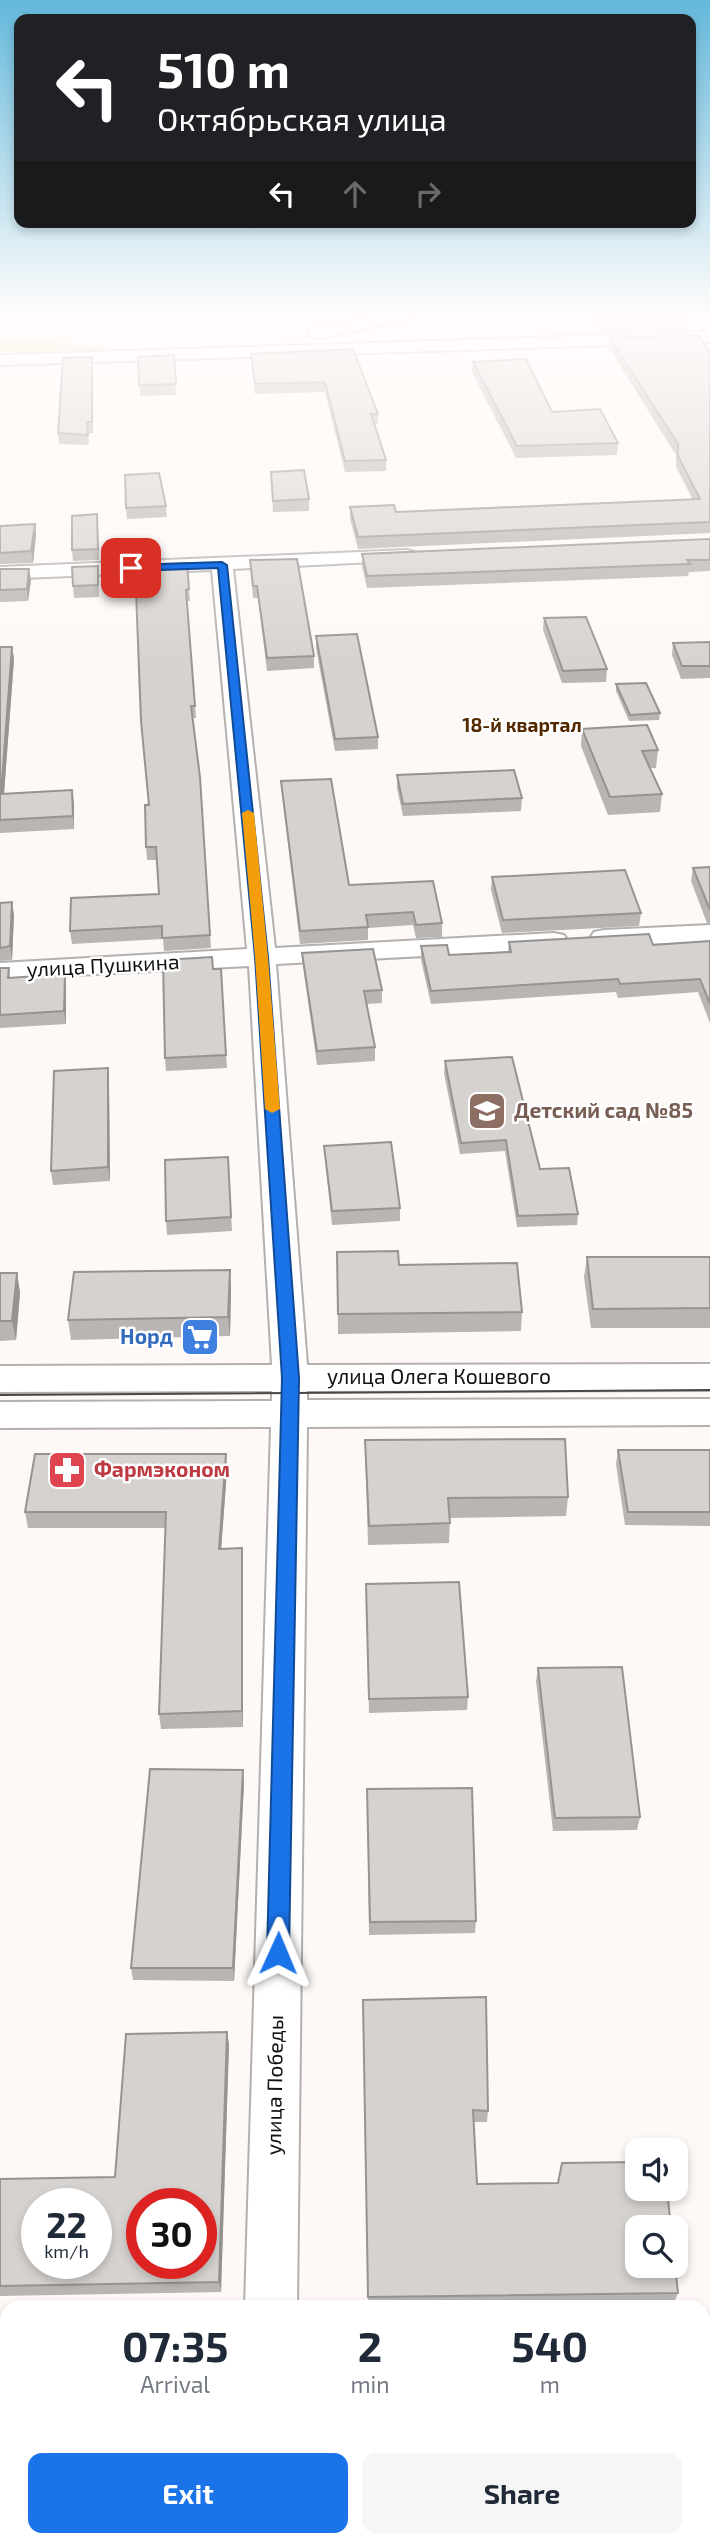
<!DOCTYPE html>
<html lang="en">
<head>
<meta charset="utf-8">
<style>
	:root { --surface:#fff; --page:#f6f6f7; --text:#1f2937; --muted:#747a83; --accent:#1a73e8 }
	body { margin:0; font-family:"Exo 2",sans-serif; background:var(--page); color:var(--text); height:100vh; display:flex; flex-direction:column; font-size:26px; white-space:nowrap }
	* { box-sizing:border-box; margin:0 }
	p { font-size:23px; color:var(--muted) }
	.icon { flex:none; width:38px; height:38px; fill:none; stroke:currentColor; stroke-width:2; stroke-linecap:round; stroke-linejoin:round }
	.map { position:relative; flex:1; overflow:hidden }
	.side { position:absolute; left:0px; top:2300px; width:710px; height:247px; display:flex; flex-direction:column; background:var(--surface); border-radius:21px 21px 0 0; box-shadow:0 4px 10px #0003 }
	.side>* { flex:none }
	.banner { position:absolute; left:14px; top:14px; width:682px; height:214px; border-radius:14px; box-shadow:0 4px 10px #0003; background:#202124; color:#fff; overflow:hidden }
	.fabs { position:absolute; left:625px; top:2138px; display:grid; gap:14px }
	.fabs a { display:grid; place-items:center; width:63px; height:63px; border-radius:14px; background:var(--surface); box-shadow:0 4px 10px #0003; font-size:35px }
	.speed { position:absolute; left:21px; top:2188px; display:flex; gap:14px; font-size:35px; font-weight:700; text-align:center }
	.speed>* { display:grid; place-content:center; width:91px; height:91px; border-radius:50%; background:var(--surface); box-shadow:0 4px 10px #0003; line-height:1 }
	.speed small { font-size:18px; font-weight:400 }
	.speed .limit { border:10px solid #d22; background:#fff; color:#111 }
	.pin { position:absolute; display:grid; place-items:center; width:60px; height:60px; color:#fff; margin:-30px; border-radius:14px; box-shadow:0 4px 10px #0006 }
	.me { position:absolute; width:77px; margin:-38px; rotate:1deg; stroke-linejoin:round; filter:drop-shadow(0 0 5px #0008) }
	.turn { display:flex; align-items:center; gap:24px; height:147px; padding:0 28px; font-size:32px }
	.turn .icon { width:91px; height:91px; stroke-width:2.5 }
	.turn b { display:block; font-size:49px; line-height:60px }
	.lanes { display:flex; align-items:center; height:66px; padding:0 28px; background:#0003; justify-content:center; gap:35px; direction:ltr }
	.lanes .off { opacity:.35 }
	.eta { display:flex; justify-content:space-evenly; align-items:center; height:119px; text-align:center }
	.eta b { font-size:42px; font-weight:700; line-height:49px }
	.primary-button { display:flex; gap:14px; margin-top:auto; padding:14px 28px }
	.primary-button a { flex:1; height:80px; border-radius:14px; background:var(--accent); color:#fff; font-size:28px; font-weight:700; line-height:80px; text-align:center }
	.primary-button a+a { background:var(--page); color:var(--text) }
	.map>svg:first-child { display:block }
	.green { fill:#dce498 }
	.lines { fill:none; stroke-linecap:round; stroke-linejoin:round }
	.minor-casing { stroke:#b4b0ae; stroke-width:4 }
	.minor { fill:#fff; fill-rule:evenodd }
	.tram { stroke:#494746; stroke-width:2 }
	.wall { fill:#b8b5b2 }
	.shaded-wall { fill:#969391 }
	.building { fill:#d6d2cf; stroke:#969391; stroke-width:2; fill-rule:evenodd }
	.route { fill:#1a73e8; stroke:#114b97; stroke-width:2 }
	.slow { fill:#f59e0b }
	.labels { text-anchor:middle; stroke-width:5; stroke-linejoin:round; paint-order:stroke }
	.far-neighbourhood-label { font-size:19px; font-weight:bold; fill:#532900; stroke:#fff }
	.street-label { font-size:21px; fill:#141312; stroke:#fff }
	.education-label { font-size:21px; font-weight:bold; fill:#785e54; stroke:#fff; text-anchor:start }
	.shop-label { font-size:21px; font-weight:bold; fill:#366cbe; stroke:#fff; text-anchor:end }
	.health-label { font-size:21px; font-weight:bold; fill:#be3a42; stroke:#fff; text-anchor:start }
</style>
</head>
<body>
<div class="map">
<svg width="710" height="2545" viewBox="0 0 710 2545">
	<rect width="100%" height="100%" fill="#fef9f7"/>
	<path class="green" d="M0,338h30l77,11 -107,3z"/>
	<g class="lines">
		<defs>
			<path id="minor" d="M391,313h31l-8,5 -98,21 -8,-5 2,-4z
				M710,332v10l-710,23v-10z
				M407,550l7,2 3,4 -3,4 -181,9 42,379 279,-15 10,2 4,6 -4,6 -10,2 -278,15 31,401 403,-1v26l-403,1v9l403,-1v26l-403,2 -10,879h-52l26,-879 -271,1v-26l272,-1v-10l-272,1v-26l272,-1 -23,-399 -249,13v-16l247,-14 -35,-379 -212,9v-12z
				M710,925v16l-106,5 -10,-2 -4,-6 4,-6 10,-2z
				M0,2384h7v54h-7z
				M704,2387h6v54l-6,-1z"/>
		</defs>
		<use href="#minor" class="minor-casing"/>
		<use href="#minor" class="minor"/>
		<path class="tram" d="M0,1395l710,-5"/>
	</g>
	<path class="wall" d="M589,313h101l-2,17 -88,3 -11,-18z
		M610,338l100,15v180l-352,16 -8,-30v-12l46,5 297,-12 -17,-33v-12l-67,-107z
		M353,349l25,65v10h-4l12,36v11l-41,1 -20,-80 -70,2 -4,-40z
		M174,355l2,40 -36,1 -2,-39z
		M92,357l1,76h-5l1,12 -30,-1 -1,-11z
		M473,362l79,50 66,31 -1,12 -101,3 -44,-86z
		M271,472l38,27v12l-36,1z
		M166,506l1,11 -40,2 -1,-11z
		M35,524l1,11 -3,28 -33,1v-38z
		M98,526l1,34 -26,1 -1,-11z
		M710,539v32l-21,1 -1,4 -321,12 -5,-22v-12z
		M250,560l64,96v12l-47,3 -9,-73h-5z
		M187,563l3,38h-3l9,117h-3l7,59 11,171 -47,3 -1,-12 -91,5 -2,-13 89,-37 -2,-34h-10l-1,-13 3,-42z
		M98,566l1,31 -25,1 -1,-12z
		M0,569l31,11 -3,21 -28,1z
		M544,618l63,51 -1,13 -44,1 -19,-53z
		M316,636l62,101v12l-43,2 -19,-103z
		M710,642v36l-29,1 -9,-24 1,-12z
		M0,647h12l2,12 -10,135 70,9v26l-74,4z
		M616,684l44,29 -1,7 -30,1 -13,-30z
		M582,729l76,21 -2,18h-6l12,26 -2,18 -52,3 -27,-69z
		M397,775l125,23 -1,13 -118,5 -6,-28z
		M281,781l68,104 93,38v14l-26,1 -3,-13 -45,3v12l-68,4 -18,-150z
		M710,867v57l-3,-1 -16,-42 2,-13z
		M492,877l149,36 -2,13 -137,7 -11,-43z
		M0,903l14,12 -2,45 -12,1z
		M710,941v82l-12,-31 -80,6 -2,-6 -185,12 -10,-44v-14l28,9 59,-3 1,-10 144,3z
		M302,953l80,37v13l-16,1 9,43v14l-58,4 -14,-99z
		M0,968h9l1,10 56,10v36l-66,4z
		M213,969h8l6,99 -61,3 -1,-13z
		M445,1061l95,108 38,45 -1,11 -60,2 -12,-76 -45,3 -16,-81z
		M108,1068l1,14 1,99 -57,4 -2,-14z
		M324,1146l76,62v13l-68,4 -7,-66z
		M228,1157l4,74 -65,4 -1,-14z
		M337,1252l62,13 123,47 -1,19 -183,3z
		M587,1257h123v71h-119l-7,-51z
		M230,1270l1,19 -1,47 -159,4 -3,-20z
		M0,1273h17l3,20 -4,47 -16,1z
		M365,1440l203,57 -2,19 -116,2 -1,25 -81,2z
		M618,1450h92v76l-85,-1 -9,-61z
		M227,1470l-6,79 22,15v163l-82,2 -2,-15 7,-186h-138l-3,-16z
		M366,1597l102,100 -1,13 -98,3z
		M538,1668l102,149 -3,13 -84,1 -17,-150z
		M244,1783l-10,198 -101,-1 -2,-12z
		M367,1789l109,132 -1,12 -106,2z
		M363,2000l125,111 -1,11h-14l4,62 81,-1 120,110 -4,10 -220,3h-86z
		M229,2044l-8,248 -221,4v-117l115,-2z"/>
	<path class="shaded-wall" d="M92,357l1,11v65l-1,-11z
		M97,514l1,12 1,34 -1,-11z
		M35,524l1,11 -3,28 -2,-12z
		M29,569l2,11 -3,21 -1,-12z
		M12,647l2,12 -11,148 -2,-13z
		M72,790l2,13v26l-1,-13z
		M12,902l2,13 -2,45 -2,-14z
		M65,974l1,14v36l-2,-13z
		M108,1068l1,14 1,99 -2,-14z
		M230,1270l1,19 -1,47 -2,-19z
		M17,1273l3,20 -4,47 -4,-19z
		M226,1454l1,16 -7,95 -1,-16z
		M242,1548l1,16v163l-1,-16z
		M243,1770l1,13 -10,198 -1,-13z
		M227,2032l2,12 -8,248 -2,-10z"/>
	<path class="building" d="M600,313h90l-88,3z
		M699,335l11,18v169l-352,15 -8,-30 44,-2 2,7 304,-13 -22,-43v-12l-68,-106z
		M353,349l25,65h-7l15,46 -41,1 -20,-79 -70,2 -4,-30z
		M174,355l2,29 -37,1 -1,-28z
		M92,357v65h-5l1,13 -30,-2 5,-75z
		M526,359l26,53 48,-3 18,34 -101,3 -44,-84z
		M304,470l5,29 -36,2 -2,-29z
		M159,473l7,33 -40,2 -1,-33z
		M97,514l1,35 -26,1v-34z
		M35,524l-4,27 -31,2v-27z
		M710,539v21h-23l3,4 -323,12 -5,-22z
		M297,559l17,97 -47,2 -10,-72h-4l-3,-26z
		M187,563l2,26 -3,1 9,116h-4l9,71 10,158 -48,3v-12l-92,5 1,-33 88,-4 -3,-47h-10l-1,-42h4l-8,-84 -6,-156z
		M98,566v19l-25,1 -1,-19z
		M0,569h29l-2,20 -27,1z
		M586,617l21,52 -44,2 -19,-53z
		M357,634l21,103 -43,2 -19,-103z
		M710,642v24h-28l-9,-23z
		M0,647h12l-11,147 71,-4 1,26 -73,4z
		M646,683l14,30 -30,2 -14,-31z
		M647,725l11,25 -16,1 20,43 -52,3 -28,-68z
		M514,770l8,28 -119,6 -6,-29z
		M331,779l18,106 84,-4 9,42 -26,2 -3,-13 -47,3 2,12 -68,4 -19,-150z
		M710,867v43l-17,-42z
		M625,870l16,43 -138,7 -11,-43z
		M12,902l-2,44 -10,2v-45z
		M649,934l4,11 57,-4v63l-10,-25 -80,5 -2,-5 -187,12 -10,-45 26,-1 2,10 62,-3 -2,-10z
		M373,949l9,41 -18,1 11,56 -58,4 -15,-98z
		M212,957l1,12h8l5,86 -61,3 -2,-98z
		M0,968h9l-1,10 57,-4 -1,37 -64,4z
		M512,1057l28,112 29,-1 9,46 -60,2 -12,-76 -45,3 -16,-82z
		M108,1068v99l-57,4 3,-100z
		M391,1142l9,66 -68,3 -8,-65z
		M228,1157l3,60 -65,4 -1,-61z
		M398,1251l1,14 118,-2 5,49 -184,2 -1,-62z
		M587,1257h123v51l-117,1z
		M230,1270l-2,47 -160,3 6,-48z
		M0,1273h17l-5,48h-12z
		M565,1439l3,58 -120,1 2,25 -81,3 -4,-86z
		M618,1450h92v62h-82z
		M35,1454h191l-7,95 23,-1v163l-83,3 7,-202h-141z
		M459,1582l9,115 -99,2 -3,-115z
		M622,1667l18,150 -85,1 -17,-150z
		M150,1769l93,1 -10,198h-102z
		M472,1788l4,133 -106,1 -3,-133z
		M486,1997l2,114 -15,-1 4,74 81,-1 4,-20 75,-1v27h30l4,39h-34v38h38l3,27 -310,4 -5,-297z
		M227,2032l-8,250 -219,4v-107l115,-2 11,-143zM37,2203h59v60h-59zM142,2203h59v60h-59z
		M129,2539h95v6h-95z
		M325,2539h96v6h-96z"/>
	<linearGradient id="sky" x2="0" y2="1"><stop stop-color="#64b8db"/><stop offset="0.47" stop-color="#fffcfb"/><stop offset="1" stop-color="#fffcfb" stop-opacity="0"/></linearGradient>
	<rect width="710" height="669" fill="url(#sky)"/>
	<path class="route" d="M222,562l5,3 41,392 31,421 -10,575 -3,7 -8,3 -8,-3 -3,-7 15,-575 -27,-421 -37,-389 -87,3 -5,-3 5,-3z"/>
	<path class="slow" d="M248,810l6,3 14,144 12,152 -8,4 -7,-4 -10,-152 -13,-144z"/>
	<defs>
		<symbol id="school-square" viewBox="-11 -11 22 22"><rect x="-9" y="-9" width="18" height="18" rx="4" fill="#8d6e63" stroke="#fff"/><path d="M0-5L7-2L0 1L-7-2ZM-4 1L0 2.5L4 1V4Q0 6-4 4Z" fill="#fff"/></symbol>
		<symbol id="supermarket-square" viewBox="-11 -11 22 22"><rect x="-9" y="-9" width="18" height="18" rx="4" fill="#3f7fe0" stroke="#fff"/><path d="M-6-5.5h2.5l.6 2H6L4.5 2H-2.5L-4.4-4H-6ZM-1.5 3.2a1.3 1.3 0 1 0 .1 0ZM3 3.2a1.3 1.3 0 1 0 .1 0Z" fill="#fff"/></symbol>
		<symbol id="pharmacy-square" viewBox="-11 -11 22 22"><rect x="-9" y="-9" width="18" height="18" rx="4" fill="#e0444e" stroke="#fff"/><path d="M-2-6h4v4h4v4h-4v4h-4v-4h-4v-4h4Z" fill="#fff"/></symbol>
	</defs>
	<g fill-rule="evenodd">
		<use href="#school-square" x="465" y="1089" width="44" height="44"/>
		<use href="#supermarket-square" x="178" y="1315" width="44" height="44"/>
		<use href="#pharmacy-square" x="45" y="1448" width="44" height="44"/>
	</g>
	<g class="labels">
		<g class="far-neighbourhood-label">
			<text x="522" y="732">18-й квартал</text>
		</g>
		<g class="street-label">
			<text transform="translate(103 966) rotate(-3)" y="7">улица Пушкина</text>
			<text x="439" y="1384">улица Олега Кошевого</text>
			<text transform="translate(275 2085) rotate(-89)" y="7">улица Победы</text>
		</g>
		<g class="education-label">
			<text x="514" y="1118">Детский сад №85</text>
		</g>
		<g class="shop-label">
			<text x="173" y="1344">Норд</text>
		</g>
		<g class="health-label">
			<text x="94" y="1477">Фармэконом</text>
		</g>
	</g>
</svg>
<div class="fabs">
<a><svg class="icon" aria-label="sound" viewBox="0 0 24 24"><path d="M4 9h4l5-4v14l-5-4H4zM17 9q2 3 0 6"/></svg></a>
<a><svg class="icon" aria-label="search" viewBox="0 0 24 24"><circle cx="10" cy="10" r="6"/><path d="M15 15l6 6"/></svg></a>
</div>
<div class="speed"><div>22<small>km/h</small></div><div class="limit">30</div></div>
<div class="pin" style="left:131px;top:568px;background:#d93025"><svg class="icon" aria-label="arrive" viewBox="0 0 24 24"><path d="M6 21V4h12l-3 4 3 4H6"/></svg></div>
<svg class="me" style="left:278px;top:1953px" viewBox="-20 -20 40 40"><path d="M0-17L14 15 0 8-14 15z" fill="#1a73e8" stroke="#fff" stroke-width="4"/></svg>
<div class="banner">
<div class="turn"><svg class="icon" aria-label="left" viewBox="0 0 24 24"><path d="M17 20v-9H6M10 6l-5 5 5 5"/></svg><div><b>510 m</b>Октябрьская улица</div></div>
<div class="lanes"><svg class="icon" aria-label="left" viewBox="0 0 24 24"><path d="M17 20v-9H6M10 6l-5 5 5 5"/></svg><svg class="icon off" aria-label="ahead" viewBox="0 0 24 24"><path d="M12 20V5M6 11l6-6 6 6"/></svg><svg class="icon off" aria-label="right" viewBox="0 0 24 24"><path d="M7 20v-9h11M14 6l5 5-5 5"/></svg></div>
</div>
<section class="side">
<div class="eta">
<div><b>07:35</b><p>Arrival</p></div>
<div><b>2</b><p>min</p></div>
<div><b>540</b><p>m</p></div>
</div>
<div class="primary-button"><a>Exit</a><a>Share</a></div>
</section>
</div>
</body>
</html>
